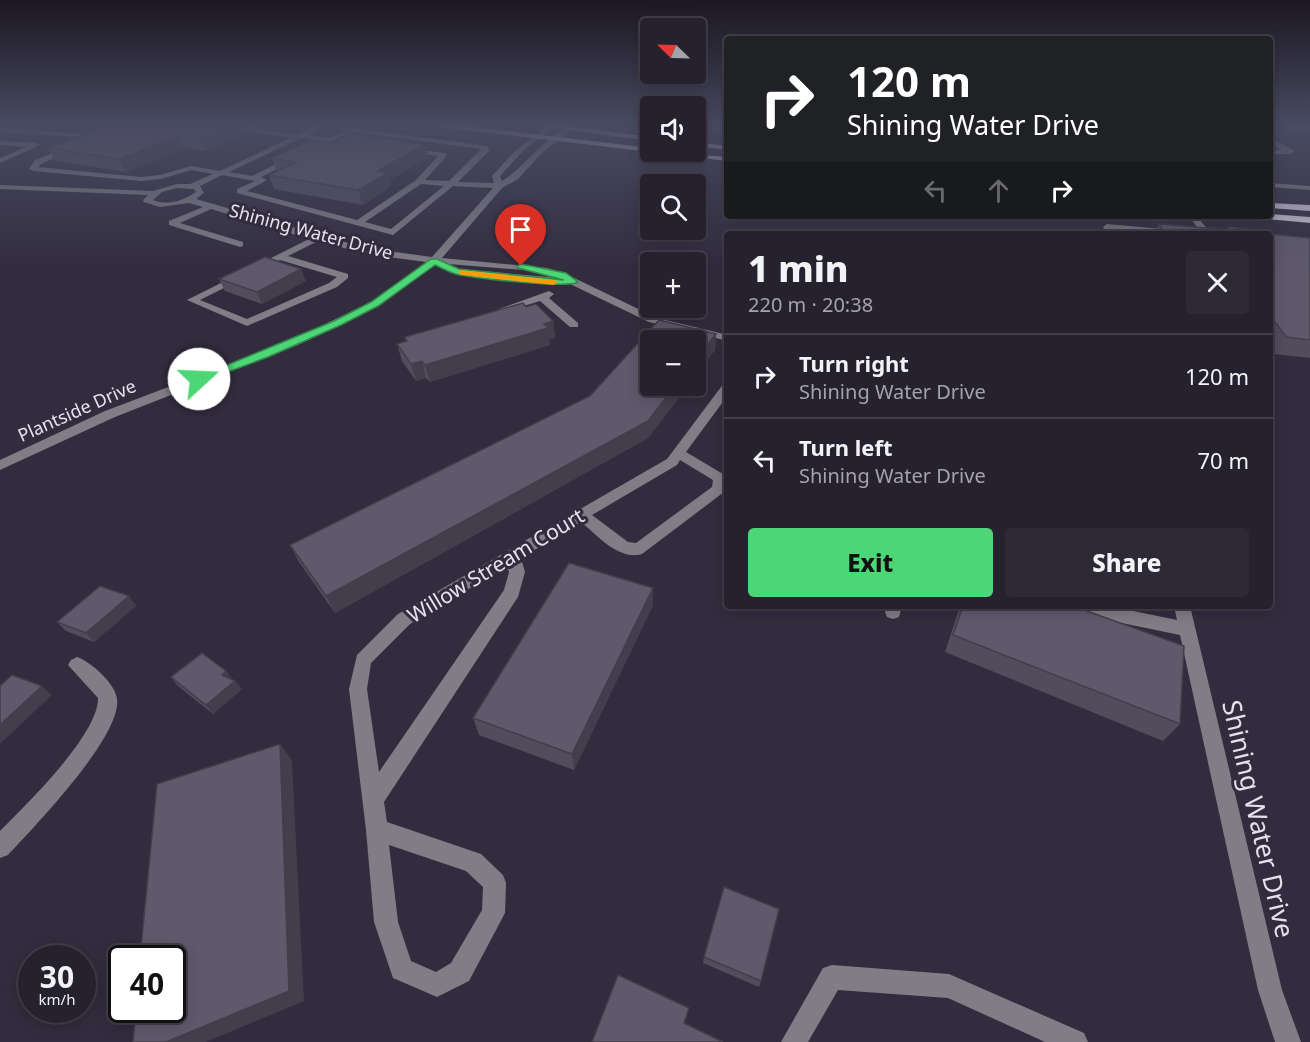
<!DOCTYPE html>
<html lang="en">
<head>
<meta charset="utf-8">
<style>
	:root { --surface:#26212e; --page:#2e2936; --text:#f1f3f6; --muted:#a4a3aa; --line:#423e4a; --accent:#4dd676 }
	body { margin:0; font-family:"Noto Sans",sans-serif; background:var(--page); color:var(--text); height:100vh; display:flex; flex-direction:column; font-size:22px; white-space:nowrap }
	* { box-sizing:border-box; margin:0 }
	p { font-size:20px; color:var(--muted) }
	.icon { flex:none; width:33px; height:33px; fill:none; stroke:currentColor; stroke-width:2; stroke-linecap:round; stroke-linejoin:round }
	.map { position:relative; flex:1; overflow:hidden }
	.drawer { position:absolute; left:724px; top:231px; width:549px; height:378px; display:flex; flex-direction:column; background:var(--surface); border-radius:6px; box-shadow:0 3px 15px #0003,0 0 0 2px var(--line) }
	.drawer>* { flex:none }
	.banner { position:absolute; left:724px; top:36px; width:549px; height:183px; border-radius:6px; box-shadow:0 3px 15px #0003,0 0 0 2px var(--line); background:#202124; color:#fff; overflow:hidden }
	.needle { width:39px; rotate:293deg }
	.buttons { position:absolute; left:640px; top:18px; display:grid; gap:12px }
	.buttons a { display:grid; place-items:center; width:66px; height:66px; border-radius:6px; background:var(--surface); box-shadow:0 3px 15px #0003,0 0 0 2px var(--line); font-size:30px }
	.speed { position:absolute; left:18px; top:945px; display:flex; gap:12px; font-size:30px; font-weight:700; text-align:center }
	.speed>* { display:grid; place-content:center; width:78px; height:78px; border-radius:50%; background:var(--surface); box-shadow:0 3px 15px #0003,0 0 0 2px var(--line); line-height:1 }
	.speed small { font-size:15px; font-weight:400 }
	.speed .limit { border:3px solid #111; border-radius:9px; background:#fff; color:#111 }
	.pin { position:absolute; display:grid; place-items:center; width:51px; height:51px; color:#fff; margin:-62px -26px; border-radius:50% 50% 50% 0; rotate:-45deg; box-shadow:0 0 6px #0007 }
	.pin .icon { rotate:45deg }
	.me { position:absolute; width:66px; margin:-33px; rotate:70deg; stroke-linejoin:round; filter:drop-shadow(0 0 4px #0008) }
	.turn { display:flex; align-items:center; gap:21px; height:126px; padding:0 24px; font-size:27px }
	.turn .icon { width:78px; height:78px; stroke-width:2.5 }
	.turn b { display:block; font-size:42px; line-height:51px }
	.lanes { display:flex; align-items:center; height:57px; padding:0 24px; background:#0003; justify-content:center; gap:30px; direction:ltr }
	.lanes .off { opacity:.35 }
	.round { display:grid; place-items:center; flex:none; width:63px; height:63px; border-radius:6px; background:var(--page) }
	.head { display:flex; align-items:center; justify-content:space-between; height:102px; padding:0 24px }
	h1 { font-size:36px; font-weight:800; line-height:45px }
	.action { display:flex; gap:12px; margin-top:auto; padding:12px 24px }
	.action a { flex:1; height:69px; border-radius:6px; background:var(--accent); color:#111; font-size:24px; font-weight:800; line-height:69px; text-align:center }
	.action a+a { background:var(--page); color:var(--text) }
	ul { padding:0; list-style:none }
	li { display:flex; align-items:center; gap:18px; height:84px; padding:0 24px; border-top:2px solid var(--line) }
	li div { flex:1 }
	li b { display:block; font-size:22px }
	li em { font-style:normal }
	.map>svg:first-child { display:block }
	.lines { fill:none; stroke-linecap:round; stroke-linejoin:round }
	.minor { fill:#807d86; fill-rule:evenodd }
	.major { fill:#d0cadd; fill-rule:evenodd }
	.wall { fill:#524d5d }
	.shaded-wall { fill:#423e4c }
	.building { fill:#5f596c; stroke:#423e4c; stroke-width:1.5 }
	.route { fill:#4dd676; stroke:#328b4d; stroke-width:1.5 }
	.slow { fill:#f59e0b }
	.labels { text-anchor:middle; stroke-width:6; stroke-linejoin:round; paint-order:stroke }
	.far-street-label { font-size:18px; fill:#e5e2ed; stroke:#322c3e }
	.street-label { font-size:21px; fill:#e5e2ed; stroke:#322c3e }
	.near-street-label { font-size:26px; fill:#e5e2ed; stroke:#322c3e }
</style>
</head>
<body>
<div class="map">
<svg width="1310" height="1042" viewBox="0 0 1310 1042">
	<rect width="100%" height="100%" fill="#322c3e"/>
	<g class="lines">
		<path class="minor" d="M252,125h9l-6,4 42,6 21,-10h9l-19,10 21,3 21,-10 137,18 3,4 -32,32 36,1 -2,-7 21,-23 35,-28h8l-31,24 -25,27 2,5c22,-12 51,-56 76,-56l-36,28 -24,26 -16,9 -60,70 106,10 20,7 89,43 71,17v6l-79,-19 -79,-38 -113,-9 -17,-8 -3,-4 -58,43 -81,39 -183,72 -115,53v-10l105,-49 185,-70 81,-39 55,-40 -60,-8 -48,-13 -30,15 60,18v4l-11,9 -90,39 -60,-26 122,-61 -98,-30 -31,14 63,19v4l-3,1 -71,-22v-4l34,-14 -14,-4 -29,4 -16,-5 -1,-2 5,-5 -148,-6v-4l153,6 24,-7h13l23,-10 -22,-4 -30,9 -20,2 -108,-10 -4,-2 6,-9 35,-14 3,4 -32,14 -3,3 103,10 19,-2 31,-9 29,5 70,-33 -46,-8zM351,132l130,17 -32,32 -24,-1 21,-23v-4l-42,-5 3,4 31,4 -22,24 -59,40 -110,-29 20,-11 -6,-3zM301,138l22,3 -71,35 -23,-4zM222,175l33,6 -18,8v4l156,42 60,-49 40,2 -61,69 -66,-9 -170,-49 8,-6 -4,-7zM421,184l23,2 -53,43 -26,-7zM177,188l17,1 2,3c-13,9 -29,14 -43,8l9,-8zM280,260l57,17 -8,6 -82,36 -47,-19zM448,264l87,7 24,7 -100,-9z
			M696,125l32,4v4l-32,-6z
			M1280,125l30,2v4h-20z
			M0,128l91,6 3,2 -3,2 -91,-6z
			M1270,138l23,12 1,2 -4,2h-20v-4h11l-11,-7z
			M0,141l36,2 4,2 -40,18v-5l26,-11 -26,-2z
			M1270,183l40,3v4l-40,-3z
			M1189,216h8l14,18h-9z
			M1107,224l77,7 4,3 -75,-4 2,4h-8l-4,-7z
			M549,291l5,3 -5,4 29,25v4h-8l-30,-26 -36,11 -5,-3z
			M728,382v13l-42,57 37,22 5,6 -4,12 -82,62c-23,7 -45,-19 -61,-32l-60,36 4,14 -7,25 -134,205 3,20 94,32 22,21 3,8 -1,30 -36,68 -32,16 -44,-19 -19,-56 -8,-92 -17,-141 8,-34 41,-41 269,-155 57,-76zM680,460l33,20 -1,7 -76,56 -8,-1 -36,-27 85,-50zM507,566l2,6 -5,18 -125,182 -12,-83 4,-26 39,-39zM389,845l77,26 17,16 -1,23 -31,53 -15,9 -25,-11 -13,-39z
			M886,606h16l-3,11 -6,2 -6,-2 -2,-5z
			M1082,606h27l68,14 -3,-14h16l92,384 19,52h-26l-17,-52 -78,-355 -68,-14 -28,-10z
			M77,657c14,5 38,26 40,42 5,37 -83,128 -109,156l-8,3v-27c26,-26 99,-97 98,-133l-30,-33 3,-5z
			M832,965l117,9 135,59 4,9h-43l-97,-44 -110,-8 -30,52h-27l42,-74z"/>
		<path class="major" d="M437,125h20l194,23v4h3h-3l-211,-25z
			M536,125h20l95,12v4z
			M696,142l32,4v4l-32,-4z
			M662,152l66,5v4l-63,-7z
			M1270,203l40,2v6l-40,-3z
			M1270,214l40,3v6l-44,-4 -4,-3h8z"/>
	</g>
	<path class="wall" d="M112,125h130l-2,1 3,9 -37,16 -21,-3 -59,24 -71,-11 -7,-13z
		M333,142l92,2 3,13 -38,23 1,6 -28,19 -89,-16 -5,-14 8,-3 -5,-14z
		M1159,224l67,6 2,-3 42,7h-116z
		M1270,234l40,4v120l-36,-4 -4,-5z
		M219,279l87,2 -44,23 -37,-13z
		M526,307l27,14 2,17 -6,1 1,6 -120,37 -4,-4 -10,3 -14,-20 -5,-17 9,-3 -1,-4z
		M659,320l57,14 -1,16 -19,24v-34h-45v46h37l-40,52 -313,175 -36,-51 -9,-17 300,-149z
		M129,596l7,10 -42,36 -28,-11 -9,-9z
		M653,605l-79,165 -95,-35 -6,-17z
		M960,606h113l107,118 -17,17 -218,-89z
		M226,671l6,8 3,2 7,8 -29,25 -35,-28 -7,-9z
		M704,957l57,24 -2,6 -56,-24z"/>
	<path class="shaded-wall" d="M221,125h21l-2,1 3,9 -37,16 -6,-13z
		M179,135l6,13 -59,24 -6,-13z
		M425,144l3,13 -38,23 1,6 -28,19 -5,-15 20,-19z
		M301,269l5,12 -44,23 -5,-12z
		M553,321l2,17 -6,1 1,6 -120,37 -5,-17z
		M716,334l-1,16 -19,24v-15z
		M422,361l4,17 -10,3 -5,-17z
		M675,386h13l-40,52 -313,175 -9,-17z
		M653,588v17l-79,165 -2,-16z
		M129,596l7,10 -42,36 -8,-9z
		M226,671l7,9 -11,-5z
		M235,681l7,8 -29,25 -7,-9z
		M42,686l10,9 -52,49v-19z
		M280,744l12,16 12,241 -98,41h-40z"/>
	<path class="building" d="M112,125h120l-32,13 -21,-3 -59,24 -72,-11z
		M349,134l76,10 -47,27 10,2 -30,17 -89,-15 27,-13 -24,-4 39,-18 22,2z
		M1159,224l71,6 -2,-3 37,4 3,3h2h-105z
		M1270,234l40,4v102l-24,-3 -16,-22z
		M265,257l36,12 -44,23 -38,-13z
		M523,303l3,4 10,-3 17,17 -9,3 4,4 -123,37 -3,-4 -11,3 -14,-20 10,-3 -2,-4z
		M659,320l57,14 -20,25v-19h-45v46h24l-27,35 -322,175 -36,-51 300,-149z
		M569,563l84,25 -81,166 -99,-36z
		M100,586l29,10 -43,37 -29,-11z
		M963,606h110l111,40 -4,78 -227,-89z
		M202,653l24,18 -4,4 13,6 -29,24 -35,-28z
		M12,675l30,11 -42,39v-39z
		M280,744l9,247 -123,51h-33l3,-32h36v-52h-32l17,-174z
		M724,887l55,22 -18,72 -57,-24z
		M618,975l71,33 -5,15 39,19h-131z"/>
	<linearGradient id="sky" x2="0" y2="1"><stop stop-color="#1c1822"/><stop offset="0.46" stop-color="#494b63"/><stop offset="1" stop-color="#494b63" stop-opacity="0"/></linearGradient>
	<rect width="1310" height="271" fill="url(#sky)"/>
	<path class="route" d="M431,259h6l22,10 105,11 -46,-12 -1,-2 4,-2 45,9 12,9c-11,7 -105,-4 -122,-8 -7,-2 -14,-6 -21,-9l-57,41 -37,19 -73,32 -65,24h-8l-2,-2 141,-58 37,-19z"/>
	<path class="slow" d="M459,270l95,10 4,2 -4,3 -92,-10 -3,-1z"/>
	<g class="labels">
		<g class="far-street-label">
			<text transform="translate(311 232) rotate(15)" y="6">Shining Water Drive</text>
			<text transform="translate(77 411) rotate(-24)" y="6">Plantside Drive</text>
		</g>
		<g class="street-label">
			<text transform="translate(496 566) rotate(-31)" y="7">Willow Stream Court</text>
		</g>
		<g class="near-street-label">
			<text transform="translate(1258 819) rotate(77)" y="9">Shining Water Drive</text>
		</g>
	</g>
</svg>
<div class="buttons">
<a><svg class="needle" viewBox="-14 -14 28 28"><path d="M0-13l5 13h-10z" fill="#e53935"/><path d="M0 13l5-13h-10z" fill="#a4a3aa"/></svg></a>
<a><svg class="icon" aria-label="sound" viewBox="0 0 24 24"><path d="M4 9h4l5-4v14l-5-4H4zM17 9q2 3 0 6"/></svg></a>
<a><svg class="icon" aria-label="search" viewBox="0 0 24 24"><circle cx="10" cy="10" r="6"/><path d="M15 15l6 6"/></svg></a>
<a>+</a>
<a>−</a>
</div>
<div class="speed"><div>30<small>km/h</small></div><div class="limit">40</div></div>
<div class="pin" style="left:521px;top:266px;background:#d93025"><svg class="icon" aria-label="arrive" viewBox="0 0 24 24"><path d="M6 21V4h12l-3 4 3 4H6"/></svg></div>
<svg class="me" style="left:199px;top:379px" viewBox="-20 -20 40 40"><circle r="19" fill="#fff"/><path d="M0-13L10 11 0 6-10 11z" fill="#4dd676"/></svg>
<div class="banner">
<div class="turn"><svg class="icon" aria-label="right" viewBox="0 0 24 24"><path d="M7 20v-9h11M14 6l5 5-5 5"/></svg><div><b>120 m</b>Shining Water Drive</div></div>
<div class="lanes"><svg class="icon off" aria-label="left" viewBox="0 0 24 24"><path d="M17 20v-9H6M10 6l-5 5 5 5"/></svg><svg class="icon off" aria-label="ahead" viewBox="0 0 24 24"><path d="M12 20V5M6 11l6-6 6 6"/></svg><svg class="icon" aria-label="right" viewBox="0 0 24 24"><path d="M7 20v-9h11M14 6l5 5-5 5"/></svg></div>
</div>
<section class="drawer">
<div class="head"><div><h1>1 min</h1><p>220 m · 20:38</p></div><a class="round"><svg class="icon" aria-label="close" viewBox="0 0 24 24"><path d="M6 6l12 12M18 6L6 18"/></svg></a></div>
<ul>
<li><svg class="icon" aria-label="right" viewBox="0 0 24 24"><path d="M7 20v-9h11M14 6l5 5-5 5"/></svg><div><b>Turn right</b><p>Shining Water Drive</p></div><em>120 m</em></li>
<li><svg class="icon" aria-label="left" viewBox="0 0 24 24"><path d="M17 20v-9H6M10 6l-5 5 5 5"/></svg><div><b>Turn left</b><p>Shining Water Drive</p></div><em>70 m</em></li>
</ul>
<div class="action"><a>Exit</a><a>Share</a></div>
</section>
</div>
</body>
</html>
